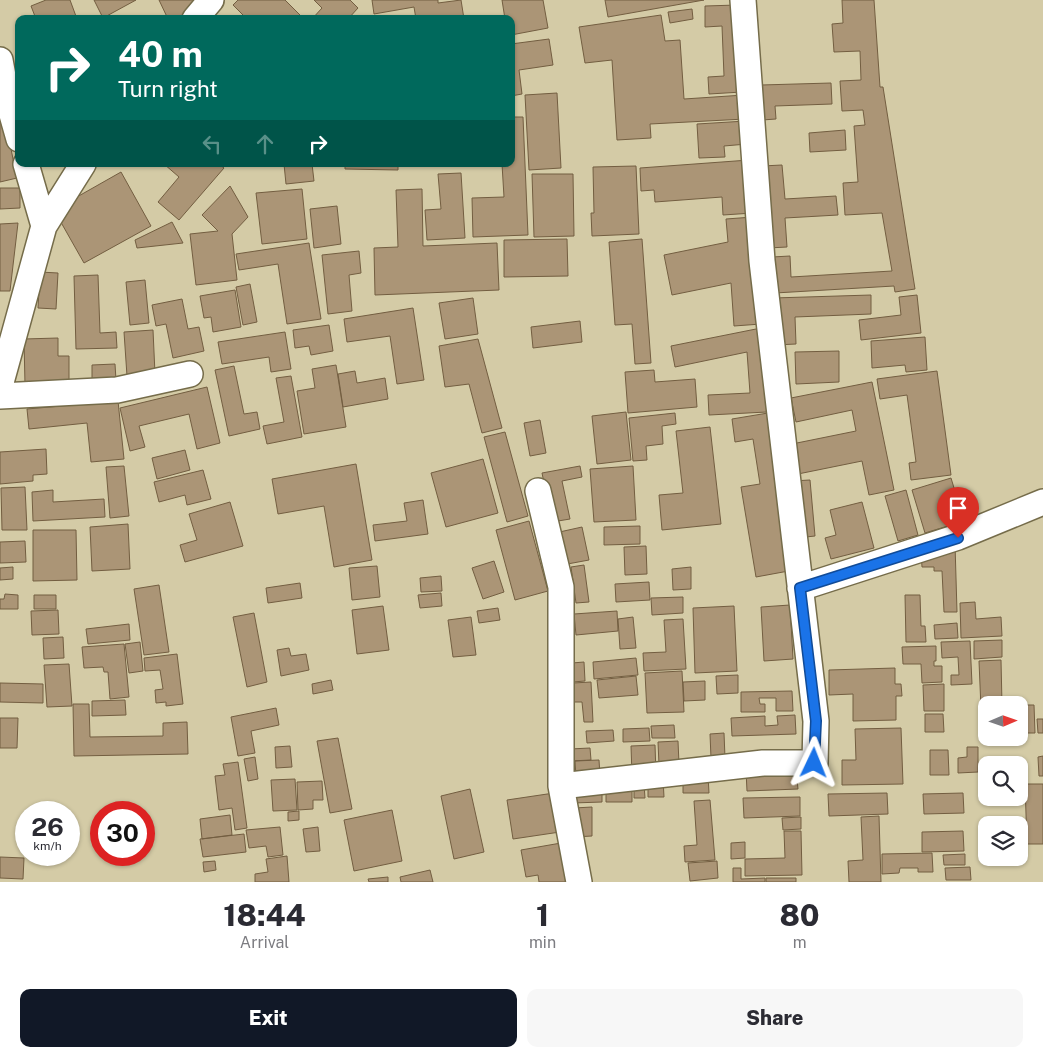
<!DOCTYPE html>
<html lang="en">
<head>
<meta charset="utf-8">
<style>
	:root { --surface:#fff; --page:#f7f7f7; --text:#2b2b33; --muted:#7c7c81; --accent:#111827 }
	body { margin:0; font-family:"Public Sans",sans-serif; background:var(--page); color:var(--text); height:100vh; display:flex; flex-direction:column; font-size:19px; white-space:nowrap }
	* { box-sizing:border-box; margin:0 }
	p { font-size:16px; color:var(--muted) }
	.icon { flex:none; width:28px; height:28px; fill:none; stroke:currentColor; stroke-width:2; stroke-linecap:round; stroke-linejoin:round }
	.map { position:relative; height:882px; overflow:hidden }
	.details { display:flex; flex-direction:column; background:var(--surface); flex:1 }
	.details>* { flex:none }
	.guide { position:absolute; left:15px; top:15px; width:500px; height:152px; border-radius:10px; box-shadow:0 1px 4px #0004; background:#00695c; color:#fff; overflow:hidden }
	.needle { width:32px; rotate:88deg }
	.tools { position:absolute; left:978px; top:696px; display:grid; gap:10px }
	.tools a { display:grid; place-items:center; width:50px; height:50px; border-radius:10px; background:var(--surface); box-shadow:0 1px 4px #0004; font-size:25px }
	.speed { position:absolute; left:15px; top:801px; display:flex; gap:10px; font-size:25px; font-weight:700; text-align:center }
	.speed>* { display:grid; place-content:center; width:65px; height:65px; border-radius:50%; background:var(--surface); box-shadow:0 1px 4px #0004; line-height:1 }
	.speed small { font-size:12px; font-weight:400 }
	.speed .limit { border:8px solid #d22; background:#fff; color:#111 }
	.pin { position:absolute; display:grid; place-items:center; width:42px; height:42px; color:#fff; margin:-51px -21px; border-radius:50% 50% 50% 0; rotate:-45deg; box-shadow:0 0 5px #0007 }
	.pin .icon { rotate:45deg }
	.me { position:absolute; width:55px; margin:-28px; rotate:2deg; stroke-linejoin:round; filter:drop-shadow(0 0 4px #0008) }
	.turn { display:flex; align-items:center; gap:18px; height:105px; padding:0 20px; font-size:22px }
	.turn .icon { width:65px; height:65px; stroke-width:2.5 }
	.turn b { display:block; font-size:35px; line-height:42px }
	.lanes { display:flex; align-items:center; height:48px; padding:0 20px; background:#0003; justify-content:center; gap:25px; direction:ltr }
	.lanes .off { opacity:.35 }
	.eta { display:flex; justify-content:space-evenly; align-items:center; height:85px; text-align:center }
	.eta b { font-size:30px; font-weight:800; line-height:35px }
	.action { display:flex; gap:10px; margin-top:auto; padding:10px 20px }
	.action a { flex:1; height:58px; border-radius:10px; background:var(--accent); color:#fff; font-size:20px; font-weight:800; line-height:58px; text-align:center }
	.action a+a { background:var(--page); color:var(--text) }
	.map>svg:first-child { display:block }
	.building { fill:#ab9576; stroke:#735e41 }
	.lines { fill:none; stroke-linecap:round; stroke-linejoin:round }
	.street-casing { stroke:#756c4a; stroke-width:28 }
	.street { stroke:#fff; stroke-width:25 }
	.route-casing { stroke:#114b97; stroke-width:12 }
	.route { stroke:#1a73e8; stroke-width:9 }
</style>
</head>
<body>
<div class="map">
<svg width="1043" height="882" viewBox="0 0 1043 882">
	<rect width="100%" height="100%" fill="#d4cba6"/>
	<path class="building" d="M46,0h24l7,19h-41l-5,-13z
		M94,0h42l-33,18z
		M159,0h43l-18,19h-16z
		M238,0h47l19,19h-57l-14,-14z
		M314,0h36l8,8 -10,11h-36l10,-11z
		M372,0h66v3l23,-3 3,19h-48l-2,-12 -40,7z
		M502,0h41l5,28 -37,7v-16h-6z
		M605,0h99l-96,17z
		M842,0h32l6,87h3l32,202 -20,3 -1,-6 -119,7 -3,-36 18,-1 1,21 101,-6 -10,-58 -37,2 -2,-32 15,-1 -4,-56 11,-1 -2,-15 -21,1 -2,-30 21,-1 -1,-29 -26,1 -2,-28 11,-1z
		M737,5l5,87 -33,2 -1,-17 16,-1 -2,-50 -17,1v-21z
		M692,9l1,10 -23,4 -2,-11z
		M661,15l4,26 15,-1 4,59 60,-4 1,24 -95,5 1,14 -34,2 -5,-80 -27,3 -6,-36z
		M549,39l4,26 -34,5 3,24 -11,2v-52z
		M831,83l1,21 -57,2 1,13 -14,1 -1,-35z
		M557,93l4,75 -32,2 -4,-75z
		M0,96l17,82 -17,4z
		M511,117h12l5,118 -55,2 -1,-39 32,-1 -2,-33h9z
		M746,121l1,23 -23,2 1,11 -26,1 -2,-34z
		M845,130l1,20 -36,2 -1,-19z
		M749,160l4,53 -30,2 -1,-18 -67,5 -1,-12 -13,1 -1,-23z
		M164,164h55l5,4 -45,52 -21,-18 21,-25z
		M284,164h28l2,17 -28,3z
		M345,164h53v6l-53,-1z
		M782,165l3,34 51,-3 2,19 -53,3 2,29 -19,1 -6,-82z
		M636,166l3,68 -47,2 -1,-23h3l-1,-46z
		M121,172l30,54 -67,37 -30,-53z
		M461,173l4,65 -38,2 -2,-30 16,-1 -3,-35z
		M532,174h41l1,62 -40,1z
		M230,186l18,31 -16,17 5,46 -41,5 -6,-51 28,-3 -16,-16z
		M0,188h20v20l-20,1z
		M302,189l5,50 -45,5 -6,-51z
		M422,189l1,57 74,-3 2,47 -124,5 -1,-47 24,-1 -2,-57z
		M337,206l4,38 -27,4 -4,-39z
		M753,217l8,107 -27,2 -3,-43 -59,12 -8,-40 64,-13 -2,-23z
		M172,222l11,21 -46,5 -2,-8z
		M18,223l-8,68h-10v-67z
		M567,239l1,37 -64,1v-37z
		M642,239l9,124 -16,1 -3,-40 -17,1 -6,-83z
		M309,243l12,76 -34,5 -9,-60 -39,6 -3,-16z
		M359,251l2,22 -12,2 3,36 -24,3 -6,-59z
		M40,272l18,1 -2,36 -18,-1z
		M98,275l2,58 16,-1 1,16 -41,1 -2,-73z
		M145,280l4,43 -19,2 -4,-43z
		M250,284l7,38 -14,3 -7,-38z
		M235,290l6,37 -28,5 -2,-15 -7,1 -4,-22z
		M871,295v19l-76,3 1,27 -21,1 -2,-47z
		M917,295l4,38 -60,7 -2,-20 42,-5 -2,-18z
		M473,298l5,36 -33,5 -6,-36z
		M182,299l6,30 11,-2 5,24 -31,7 -7,-34 -10,2 -4,-21z
		M413,308l11,72 -27,4 -7,-48 -43,6 -3,-23z
		M580,321l2,21 -49,6 -2,-21z
		M329,325l4,26 -22,4 -2,-9 -14,2 -2,-18z
		M761,328l6,84 -58,3 -1,-20 42,-2 -3,-41 -72,15 -4,-21z
		M153,330l2,44 -28,2 -3,-44z
		M285,332l6,37 -20,3 -2,-15 -47,7 -4,-22z
		M925,337l2,33 -21,2 -1,-7 -33,3 -1,-27z
		M58,338v18h11v29h-44l-1,-46z
		M478,339l24,89 -20,5 -13,-49 -24,3 -6,-41z
		M839,351v31l-43,2 -1,-32z
		M115,364l1,16 -24,1v-16z
		M336,365l10,62 -42,7 -7,-43 18,-3 -3,-19z
		M234,366l10,48 13,-2 3,17 -31,7 -14,-66z
		M654,370l1,12 40,-3 2,28 -69,6 -3,-41z
		M355,371l2,12 28,-5 3,21 -45,8 -5,-33z
		M937,371l14,104 -40,5 -2,-17 7,-1 -9,-67 -27,4 -3,-20z
		M291,376l11,61 -35,7 -4,-18 21,-4 -8,-44z
		M872,382l22,108 -25,5 -7,-34 -69,14 -6,-30 69,-14 -4,-21 -56,12 -5,-24z
		M207,387l13,56 -23,6 -8,-35 -50,12 6,21 -15,4 -10,-43z
		M118,401l6,58 -33,3 -4,-39 -58,6 -2,-20z
		M626,412l5,48 -34,4 -5,-48z
		M675,413l1,11 -14,2 1,18 -17,2 1,14 -14,1 -4,-43z
		M768,413l26,157 -38,7 -15,-90 19,-3 -7,-45 -18,3 -3,-23z
		M540,420l6,33 -16,3 -6,-33z
		M710,427l11,97 -59,6 -3,-35 24,-2 -7,-62z
		M505,432l23,84 -21,6 -23,-85z
		M46,449l1,25 -14,1v6l-33,3v-32z
		M185,450l5,20 -33,9 -5,-21z
		M483,459l15,54 -52,14 -15,-54z
		M356,464l16,96 -38,7 -10,-61 -46,8 -6,-35z
		M124,466l5,50 -19,2 -4,-51z
		M580,466l2,11 -20,4 8,38 -18,3 -10,-49z
		M633,466l3,54 -42,2 -4,-53z
		M203,470l8,29 -24,6 -2,-10 -26,7 -5,-20z
		M951,478l13,43 -39,12 -13,-43z
		M810,480l5,56 -18,2 -5,-57z
		M25,487l2,43h-25l-1,-42z
		M53,490v12l51,-3 1,18 -72,4 -1,-29z
		M906,490l12,45 -20,6 -13,-45z
		M423,500l5,34 -53,7 -2,-16 34,-4 -3,-18z
		M230,502l13,44 -58,16 -5,-17 17,-5 -8,-26z
		M862,502l12,46 -43,11 -6,-21 11,-3 -6,-25z
		M529,521l19,70 -33,9 -19,-70z
		M128,524l2,45 -38,2 -2,-44z
		M640,526v18l-36,1v-18z
		M582,527l7,33 -27,5 -7,-32z
		M33,530h43l1,50 -44,1z
		M25,541l1,21 -26,1v-21z
		M955,544l2,68h-13l-2,-41h-8v-4h-12l-1,-15z
		M646,546l1,28 -22,1 -1,-28z
		M494,561l10,31 -21,7 -11,-31z
		M584,565l5,37 -13,1 -5,-36z
		M377,566l3,31 -28,3 -3,-32z
		M13,567v12l-13,1v-12z
		M691,567v22l-18,1 -1,-21z
		M441,576l1,15 -21,1 -1,-14z
		M649,582l1,18 -34,2 -1,-18z
		M300,583l2,15 -34,5 -2,-15z
		M159,585l10,67 -25,3 -10,-66z
		M441,593l1,13 -22,2 -2,-13z
		M5,594l13,1v14h-18v-10h4z
		M34,595h22v14h-22z
		M905,595h15l1,31h4l1,16h-20z
		M683,597v16l-31,2 -1,-17z
		M975,602l1,17 25,-2 1,19 -41,2 -1,-35z
		M790,605l3,54 -29,2 -3,-54z
		M383,606l6,44 -32,4 -5,-44z
		M734,606l3,65 -42,2 -2,-65z
		M498,608l2,12 -21,3 -2,-12z
		M58,610l1,24 -27,1 -1,-24z
		M617,611l1,20 -42,4 -2,-21z
		M254,613l13,69 -20,5 -14,-70z
		M471,617l5,38 -23,2 -5,-37z
		M633,617l3,31 -16,1 -2,-30z
		M683,619l3,50 -42,2 -1,-18 23,-1 -2,-32z
		M957,623l1,15 -23,1 -1,-14z
		M129,624l1,16 -42,4 -2,-15z
		M63,637l1,21 -20,1 -1,-21z
		M1002,640v17l-28,2v-18z
		M970,641l2,43 -21,1v-10h8l-1,-18 -16,1 -1,-16z
		M140,642l3,29 -14,2 -4,-29z
		M124,644l5,53 -19,2 -2,-27h-4l-1,-5 -19,1 -2,-21z
		M936,646v15h-2v5h8v16l-20,1 -1,-19h-18l-1,-17z
		M289,648l2,8 15,-2 3,16 -28,6 -4,-26z
		M177,654l6,50 -17,2v-4l-10,1 -1,-13 8,-1 -3,-19 -15,1 -1,-13z
		M636,658l2,17 -44,4 -1,-17z
		M1001,660l1,45h-16v4h-5l-2,-48z
		M584,662l1,19 -12,1 -1,-19z
		M69,664l3,42 -25,1 -3,-42z
		M895,668v16h6l1,12h-6v24l-43,1v-27l-24,1v-25z
		M682,671l2,41 -37,1 -2,-40z
		M738,675v18l-21,1 -1,-18z
		M636,676l2,19 -39,3 -2,-18z
		M331,680l2,10 -20,4 -1,-10z
		M705,681v19l-21,1 -1,-19z
		M591,682l2,40h-9l-2,-20h-8l-1,-19z
		M0,683l43,1v19l-43,-1z
		M944,684v27h-20l-1,-26z
		M792,691l1,20h-17v-13h-17l1,6h5v8h-24v-20z
		M125,700l1,15 -34,1v-15z
		M73,704h16l1,33 73,-1v-13l24,-1 1,32 -114,2z
		M1019,705h15l1,28h-16z
		M276,708l3,17 -28,6 4,22 -17,3 -7,-39z
		M925,714h18l1,18h-19z
		M795,715l1,19 -64,2 -1,-18 34,-2v10l13,-1 -1,-9z
		M0,718h18l-1,30h-17z
		M1037,719h6v14h-5z
		M674,725l1,13h-23l-1,-12z
		M649,728l1,13 -27,1v-13z
		M901,728l2,56 -61,1v-25h14l-1,-31z
		M613,730l1,11 -27,2 -1,-12z
		M724,733l1,25h-14l-1,-24z
		M338,738l14,71 -22,4 -13,-72z
		M678,741l1,23 -20,1 -1,-23z
		M655,745l1,28 -24,2 -1,-29z
		M290,746l2,21 -16,1 -1,-21z
		M967,747h11v25l-20,1v-15l9,-1z
		M590,748l1,12 -21,1v-12z
		M930,750h18l1,25h-19z
		M1043,756v20h-4l-1,-19z
		M255,757l3,22 -10,2 -4,-22z
		M599,760l1,16 -24,1 -1,-16z
		M238,762l9,66 -12,2 -3,-22 -13,2 -4,-34 10,-1 -2,-11z
		M796,769l2,20 -51,2 -1,-20z
		M708,775l1,18h-26v-17z
		M295,779l2,31 -24,1 -2,-31z
		M663,779l1,18h-16v-17z
		M322,781l1,19h-10v9l-15,1 -1,-28z
		M634,784h10l1,14h-11z
		M1025,784h18v60h-16z
		M606,785h26v17h-26z
		M602,786v16l-29,1v-16z
		M470,789l14,63 -30,7 -13,-63z
		M554,793l6,39 -47,7 -6,-39z
		M887,793l1,21 -59,2 -1,-22z
		M963,793l1,20 -40,1 -1,-20z
		M800,797v19l-56,2 -1,-20z
		M710,800l5,60 -30,2 -1,-16 13,-1 -3,-44z
		M592,807v29l-18,1v-29z
		M392,810l10,51 -48,10 -10,-51z
		M299,811v9l-11,1v-9z
		M230,815l2,20 -30,4 -2,-20z
		M879,816l2,66h-32l-1,-21 15,-1 -2,-43z
		M801,817v12l-18,1 -1,-12z
		M280,827l3,28 -15,2 -2,-11 -17,2 -3,-18z
		M318,827l2,24 -14,1 -3,-23z
		M784,831h17l1,44 -57,1v-17l40,-1z
		M963,831l1,20 -42,1v-20z
		M244,834l2,18 -43,5 -3,-18z
		M745,842v16l-14,1v-16z
		M561,843l7,39h-29l-1,-7 -12,2 -5,-27z
		M932,853l1,19h-15v-4h-18l-1,5 -17,1v-20z
		M965,854v11h-21l-1,-10z
		M287,856l2,26h-34v-8l13,-2 -2,-13z
		M0,857l24,1 -1,21 -23,-1z
		M215,861l1,9 -12,2 -1,-10z
		M717,861l1,17 -28,3 -2,-18z
		M970,867l1,13h-25l-1,-12z
		M733,868h8v11l24,-1v4h-32z
		M430,870l3,12h-32l-1,-5z
		M388,877v5h-19l-1,-3z
		M766,878h30v4h-30z"/>
	<g class="lines">
		<defs>
			<path id="street" d="M195,19l16,-19
				M0,60l7,37 12,42
				M26,164l18,62
				M0,386l44,-160 39,-62
				M0,396l117,-6 73,-16
				M538,491l23,96v199l18,96
				M800,588l158,-51 85,-35
				M561,786l202,-23h52l1,-42 -54,-460 -19,-261"/>
		</defs>
		<use href="#street" class="street-casing"/>
		<use href="#street" class="street"/>
	</g>
	<g class="lines">
		<defs>
			<path id="route" d="M814,763l2,-42 -16,-133 158,-50"/>
		</defs>
		<use href="#route" class="route-casing"/>
		<use href="#route" class="route"/>
	</g>
</svg>
<div class="tools">
<a><svg class="needle" viewBox="-14 -14 28 28"><path d="M0-13l5 13h-10z" fill="#e53935"/><path d="M0 13l5-13h-10z" fill="#7c7c81"/></svg></a>
<a><svg class="icon" aria-label="search" viewBox="0 0 24 24"><circle cx="10" cy="10" r="6"/><path d="M15 15l6 6"/></svg></a>
<a><svg class="icon" aria-label="layers" viewBox="0 0 24 24"><path d="M12 4l9 5-9 5-9-5zM3 14l9 5 9-5"/></svg></a>
</div>
<div class="speed"><div>26<small>km/h</small></div><div class="limit">30</div></div>
<div class="pin" style="left:958px;top:538px;background:#d93025"><svg class="icon" aria-label="arrive" viewBox="0 0 24 24"><path d="M6 21V4h12l-3 4 3 4H6"/></svg></div>
<svg class="me" style="left:814px;top:763px" viewBox="-20 -20 40 40"><path d="M0-17L14 15 0 8-14 15z" fill="#1a73e8" stroke="#fff" stroke-width="4"/></svg>
<div class="guide">
<div class="turn"><svg class="icon" aria-label="right" viewBox="0 0 24 24"><path d="M7 20v-9h11M14 6l5 5-5 5"/></svg><div><b>40 m</b>Turn right</div></div>
<div class="lanes"><svg class="icon off" aria-label="left" viewBox="0 0 24 24"><path d="M17 20v-9H6M10 6l-5 5 5 5"/></svg><svg class="icon off" aria-label="ahead" viewBox="0 0 24 24"><path d="M12 20V5M6 11l6-6 6 6"/></svg><svg class="icon" aria-label="right" viewBox="0 0 24 24"><path d="M7 20v-9h11M14 6l5 5-5 5"/></svg></div>
</div>
</div>
<section class="details">
<div class="eta">
<div><b>18:44</b><p>Arrival</p></div>
<div><b>1</b><p>min</p></div>
<div><b>80</b><p>m</p></div>
</div>
<div class="action"><a>Exit</a><a>Share</a></div>
</section>
</body>
</html>
